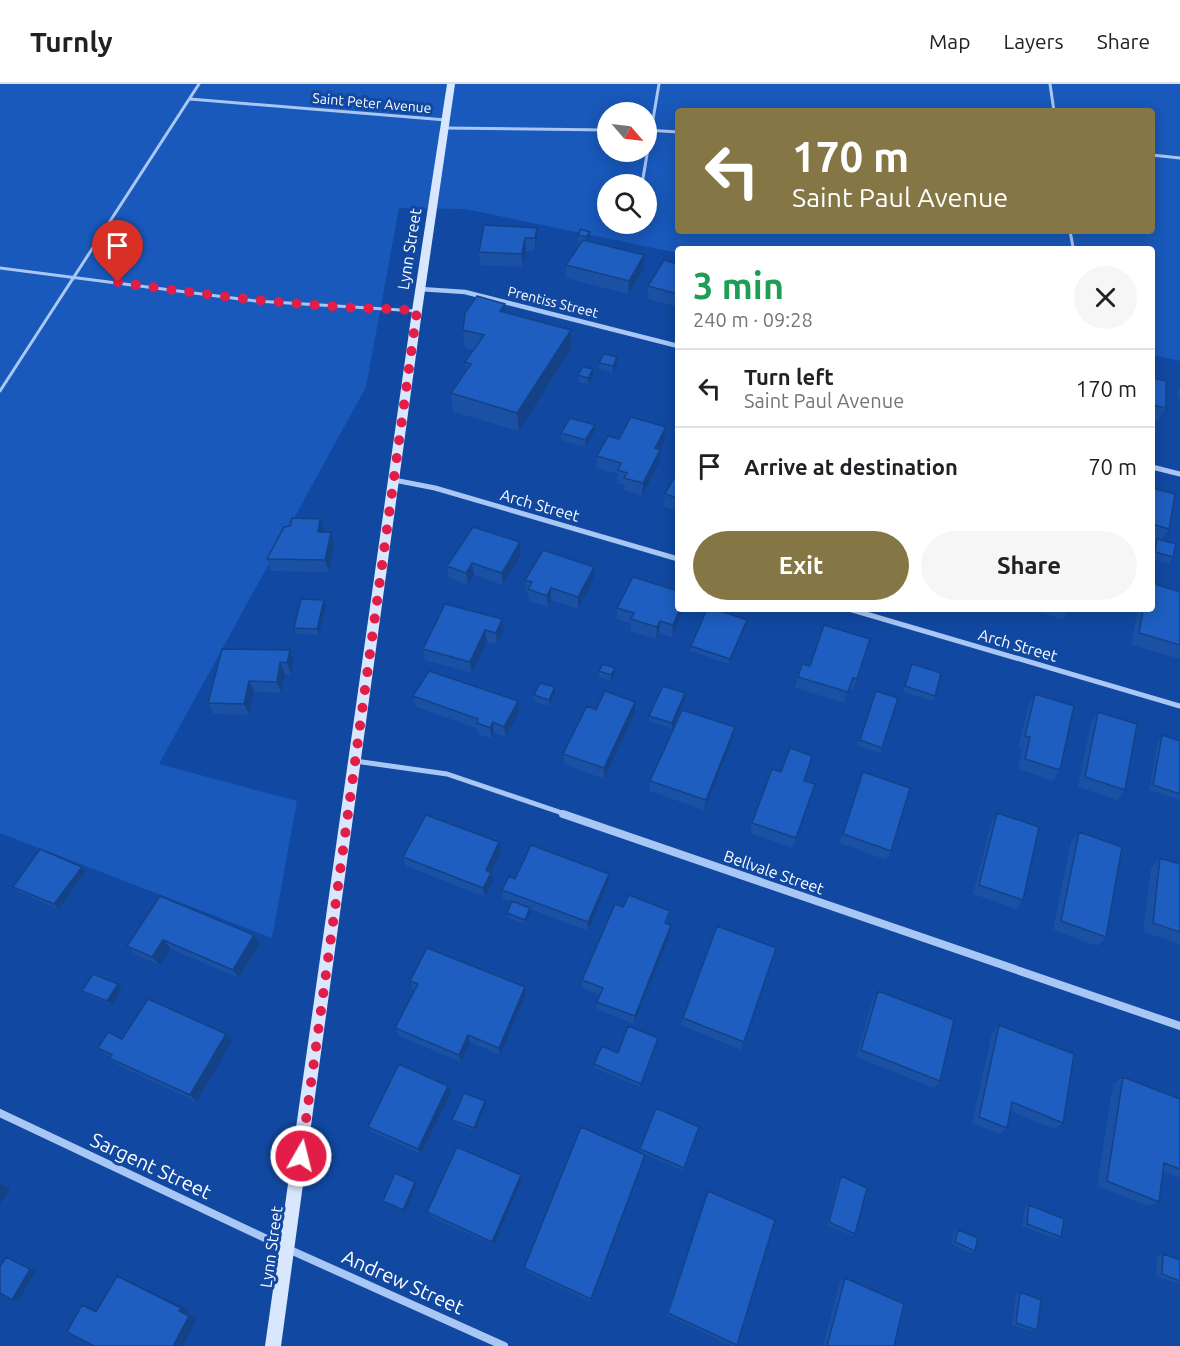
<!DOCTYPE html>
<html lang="en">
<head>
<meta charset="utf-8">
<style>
	:root { --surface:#fff; --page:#f6f6f6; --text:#202124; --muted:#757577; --line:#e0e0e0; --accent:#847645 }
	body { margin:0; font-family:Ubuntu,sans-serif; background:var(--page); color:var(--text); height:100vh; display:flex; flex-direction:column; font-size:22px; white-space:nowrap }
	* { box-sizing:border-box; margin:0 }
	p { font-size:20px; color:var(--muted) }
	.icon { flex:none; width:33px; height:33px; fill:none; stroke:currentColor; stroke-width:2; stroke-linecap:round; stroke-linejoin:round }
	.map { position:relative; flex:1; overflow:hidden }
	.side { position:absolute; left:675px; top:162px; width:480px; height:366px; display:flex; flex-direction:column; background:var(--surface); border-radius:6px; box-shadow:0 3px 15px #0003 }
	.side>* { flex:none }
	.banner { position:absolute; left:675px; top:24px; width:480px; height:126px; border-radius:6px; box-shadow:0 3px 15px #0003; background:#847645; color:#fff; overflow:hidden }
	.needle { width:39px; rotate:118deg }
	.tools { position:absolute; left:597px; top:18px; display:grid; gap:12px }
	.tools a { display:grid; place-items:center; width:60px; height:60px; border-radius:50%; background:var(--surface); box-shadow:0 3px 15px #0003; font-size:30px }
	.pin { position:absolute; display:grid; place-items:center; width:51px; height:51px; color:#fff; margin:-62px -26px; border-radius:50% 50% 50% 0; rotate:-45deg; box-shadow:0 0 6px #0007 }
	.pin .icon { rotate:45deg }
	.me { position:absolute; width:66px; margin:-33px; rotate:8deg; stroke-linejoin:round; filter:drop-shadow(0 0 4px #0008) }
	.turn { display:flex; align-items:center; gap:21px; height:126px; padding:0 18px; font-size:27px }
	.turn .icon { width:78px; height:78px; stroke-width:2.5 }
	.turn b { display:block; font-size:42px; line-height:51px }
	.round { display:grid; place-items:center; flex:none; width:63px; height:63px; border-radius:32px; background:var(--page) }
	.summary { display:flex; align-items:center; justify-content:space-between; height:102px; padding:0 18px }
	h1 { font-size:36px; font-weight:600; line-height:45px; color:#1e9e55 }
	.cta { display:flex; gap:12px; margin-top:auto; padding:12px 18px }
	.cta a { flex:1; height:69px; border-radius:36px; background:var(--accent); color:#fff; font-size:24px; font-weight:600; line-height:69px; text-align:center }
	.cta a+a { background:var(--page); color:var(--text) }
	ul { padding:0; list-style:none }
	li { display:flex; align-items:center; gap:18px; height:78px; padding:0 18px; border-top:2px solid var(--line) }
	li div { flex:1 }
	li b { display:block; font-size:22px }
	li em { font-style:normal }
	header { display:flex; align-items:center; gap:36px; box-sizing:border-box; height:84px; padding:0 30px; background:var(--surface); border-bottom:2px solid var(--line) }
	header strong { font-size:28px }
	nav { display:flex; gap:33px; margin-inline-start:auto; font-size:21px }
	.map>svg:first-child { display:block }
	.green { fill:#1859bb; fill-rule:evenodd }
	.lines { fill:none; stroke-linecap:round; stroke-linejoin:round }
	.lane { stroke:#a9c7f5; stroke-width:3 }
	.street-far2 { stroke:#a9c7f5; stroke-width:4.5 }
	.street-far1 { stroke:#a9c7f5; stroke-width:5 }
	.street { stroke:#a9c7f5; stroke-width:8 }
	.secondary { fill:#d9e7fe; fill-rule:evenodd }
	.wall { fill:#1a51a5 }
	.shaded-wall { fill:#154286 }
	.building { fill:#1e5ec0; stroke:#154286; stroke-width:1.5 }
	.route { stroke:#e11d48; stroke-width:10; stroke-dasharray:0 18 }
	.labels { text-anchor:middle; stroke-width:6; stroke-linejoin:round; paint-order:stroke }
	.far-street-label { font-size:14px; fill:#fff; stroke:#1148a1 }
	.street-label { font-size:16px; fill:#fff; stroke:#1148a1 }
	.near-street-label { font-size:20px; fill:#fff; stroke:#1148a1 }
</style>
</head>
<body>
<header>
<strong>Turnly</strong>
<nav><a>Map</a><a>Layers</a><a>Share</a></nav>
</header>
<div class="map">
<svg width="1180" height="1262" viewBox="0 0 1180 1262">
	<rect width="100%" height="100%" fill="#1148a1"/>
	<path class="green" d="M0,0h1180v277l-28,-6v-106h-474v4l-213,-44 -66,-1 -33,179 -207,377 138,37 -25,137 -272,-105zM678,27h474v120h-474zM608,28h38v40h-38zM608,100h38v40h-38z"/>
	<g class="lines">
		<path class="lane" d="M1050,0l4,27
			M190,15l256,21
			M444,44l164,2
			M646,46l32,2
			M1152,71l28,3
			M642,100l17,-100
			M1070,147l3,16
			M0,184l256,33 161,10
			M0,307l199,-307"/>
		<path class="street-far2" d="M420,205l45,3 213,54"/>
		<path class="street-far1" d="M1152,383l28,7
			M394,396l41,8 243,71
			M849,525l331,97
			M355,677l92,13 121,41"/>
		<path class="street" d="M563,730l617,212
			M0,1029l288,136 216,97"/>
		<path class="secondary" d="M447,0h8l-33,227 -141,1035h-16l147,-1035z"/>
	</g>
	<path class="wall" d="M537,144v13l-2,10h-9l-3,16 -43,-2 -1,-13z
		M578,151l12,3 -2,3 56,27 -16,26 -62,-16v-13l15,-23 -3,-1z
		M678,180v43l-31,-8 1,-13z
		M505,220l1,8 65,18v19l-52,82 -66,-19 -2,-19 15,-22 -1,-9 8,-12 -8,-2 -2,-18z
		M599,279l18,1 -4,9 -14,-4z
		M593,285v7l-5,8 -9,-2 -1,-7z
		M1152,294l14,30 -8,13 -6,-2z
		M1180,302v12l-3,-1 1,-7z
		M666,343l-1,13 -5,10v12l-18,34 -18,-6v-5l-7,-2 1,-9 -22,-6 1,-12 22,-17z
		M595,347l-9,16 -25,-7v-7z
		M678,387v40l-14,-4 1,-13z
		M1152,404l17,41 -8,11 12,17 -4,7 -17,-5 1,-14 4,-5 -5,-2z
		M324,447v1l10,13 -5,27 -58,-1 -4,-12z
		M520,458l1,12 -18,31 -29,-10 -6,10 -19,-7 -2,-12z
		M594,495l-16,30 -27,-9 -3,7 -19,-6 -1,-8 -2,-1 -1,-12z
		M1180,508v67l-49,-14 7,-36h14z
		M324,516l2,6 -7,29 -23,-1 -2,-6z
		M617,524l61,1h6l-12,28 -13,-4 -3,6 -26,-8 1,-7 -14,-5z
		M1029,525h40l-6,10z
		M1085,525h11l-1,3z
		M502,535l2,11 -7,14 -10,-2 -15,31 -47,-13 -2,-11z
		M746,542l-17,38 -39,-13 1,-5z
		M870,555l-17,51 -4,-1 -5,14 -49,-15 3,-11 12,-11z
		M290,566l4,12 -3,12h-6l-4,19 -27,-1 -5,23 -35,-1 -6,-11z
		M912,580l23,32 -2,5 -30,-9z
		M599,587l16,3 -4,7 -12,-4z
		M876,607l6,57 -2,5 -23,-7z
		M555,609l-6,13 -15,-5v-6z
		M1035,610l25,76 -7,11 -35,-12 5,-21 -5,-1 11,-42z
		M413,612l106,16 -13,25 -12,-4 -2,6 -14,-5v-5l-62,-22z
		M685,615l-13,30 -23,-8v-5z
		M635,618v11l-31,66 -40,-15 -1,-10 33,-44z
		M1098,628l27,78 -8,10 -39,-13 13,-64z
		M735,643l-2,11 -29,72 -55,-19 1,-10z
		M1162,651l18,6v59l-31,-10 9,-49z
		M863,688l28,79 -5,9 -47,-17z
		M804,697l11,3 -22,64 -43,-15 2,-10z
		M997,729l26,87 -7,9 -43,-15 18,-71z
		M1079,748l27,105 -9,9 -44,-16 18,-88z
		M499,758l2,10 -10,20 2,10 -8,15 -79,-31 -3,-9z
		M1160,774l20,6v80l-37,-12 8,-64z
		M82,783l4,4 -27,38 -42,-18 -4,-4z
		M515,795l93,4 -20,48 -58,-22 1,3 -6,12 -17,-6 -1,-5 5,-11 -9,-3 -1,-9z
		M160,812l100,48 -21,34 -68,-29 -11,16 -25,-11 -8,-8z
		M623,823l47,4 -3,13 4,1 -1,9 -36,90 -37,-15v-7l3,-7 -18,-7v-8z
		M776,864l-35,102 -60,-25 2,-7z
		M410,897l115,6 1,8 -26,60 -30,-13 -9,20 -62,-26 -4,-8 20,-38 -2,-1z
		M118,900l4,4 -10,17 -25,-10 -5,-4z
		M878,907l62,90 -6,7 -78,-31 17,-58z
		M999,941l64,98 -9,6 -44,-18 -3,17 -8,6 -27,-11 20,-90z
		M226,950l6,7 -35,61 -79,-37 -9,-7 1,-1 -4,-2 -8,-7 24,-9z
		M658,957l-18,46 -46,-19v-4l24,-11z
		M1123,993l57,22v79l-17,-6 -4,30 -11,4 -51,-20 16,-102z
		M451,1008l-30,62 -49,-22 -4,-5z
		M485,1017l1,3 -11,27 -21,-8 -2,-3z
		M699,1043l-15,44 -44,-19v-3z
		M644,1076l-53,142 -66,-31 -1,-3z
		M841,1092l14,58 -2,2 -26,-11 11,-46z
		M522,1096l-28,65 -63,-28 -4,-5z
		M415,1098l2,3 -12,27 -20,-9 -2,-2z
		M708,1107l29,154 -3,1h-2l-66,-31z
		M1029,1121l32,32 -4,2 -35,-13 3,-18z
		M958,1146l17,21 -4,2 -20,-9 3,-12z
		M1163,1170l17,6v24l-24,-8 1,-20z
		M845,1194l49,68h-71l17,-65z
		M1020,1208l17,38 -5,1 -20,-6 4,-31z"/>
	<path class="shaded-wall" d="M537,144v13l-2,10v-13z
		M590,148v6l-4,5v-6z
		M525,154l1,13 -3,16 -1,-13z
		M644,171v13l-16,26 1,-13z
		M505,220l2,19 -7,-12z
		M571,246v19l-52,82 -2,-18z
		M617,273v7l-4,9v-7z
		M593,285v7l-5,8v-6z
		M595,341v6l-9,16 -1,-7z
		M666,343l-1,13 -10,21v-13z
		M660,366v12l-18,34 1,-13z
		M320,435l4,12 -3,13 -3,-12z
		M331,448l3,13 -5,27 -4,-12z
		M520,458l1,12 -18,31 -1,-12z
		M472,479l2,12 -6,10 -2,-12z
		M594,483v12l-16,30v-12z
		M551,504v12l-3,7 -1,-11z
		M324,516l2,6 -7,29 -2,-6z
		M680,525h4l-12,28 1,-12z
		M502,535l2,11 -7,14 -1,-11z
		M747,536l-1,6 -17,38 1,-5z
		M660,537l-1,12 -3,6 1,-12z
		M485,546l2,12 -15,31 -2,-11z
		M290,566l4,12 -3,12 -4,-11z
		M280,578l5,12 -4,19 -4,-11z
		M615,584v6l-4,7v-6z
		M249,597l5,11 -5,23 -5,-11z
		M555,603v6l-6,13v-6z
		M685,609v6l-13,30v-6z
		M518,617l1,11 -13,25 -2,-10z
		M635,618v11l-31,66v-11z
		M493,638l1,11 -2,6 -2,-11z
		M735,643l-2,11 -29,72 2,-10z
		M499,758l2,10 -14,28 -1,-10z
		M82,783l4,4 -27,38 -5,-5z
		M491,789l2,9 -8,15 -2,-9z
		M609,790l-1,9 -20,48v-9z
		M530,824l1,4 -6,12v-4z
		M671,841l-1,9 -36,90 1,-8z
		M254,851l6,9 -21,34 -6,-8z
		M163,856l8,9 -11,16 -8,-8z
		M118,900l4,4 -10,17 -5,-4z
		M525,903l1,8 -26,60 -1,-7z
		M226,950l6,7 -35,61 -7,-7z
		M468,951l2,7 -9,20 -2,-7z
		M658,954v3l-18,46 1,-3z
		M448,1002l3,6 -30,62 -3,-5z
		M485,1017l1,3 -11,27 -1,-3z
		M645,1071l-1,5 -53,142v-3z
		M521,1091l1,5 -28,65 -2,-3z
		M415,1098l2,3 -12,27 -2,-2z
		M0,1099l10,6 -10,15z
		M6,1173l30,14 -18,30 -6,-1z
		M117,1192l9,4 63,30 -2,4 10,5 -14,27h-10l6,-35z
		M82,1221l10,3 14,7 -10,-3z"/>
	<path class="building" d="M484,141l53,3 -2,10h-10l-3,16 -43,-2z
		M581,145l9,3 -4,5 -8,-2z
		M583,156l61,15 -15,26 -63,-16z
		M664,176l14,4v30l-30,-8z
		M477,212l28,8 -5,7 71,19 -54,83 -66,-20 20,-29 -6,-2 19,-27 -21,-5 2,-17z
		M604,270l13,3 -4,9 -14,-3z
		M583,283l10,2 -5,9 -10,-3z
		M1152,294l14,3v27l-14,-3z
		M631,333l35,10 -11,21 5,2 -17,33 -19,-5 3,-5 -9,-3 3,-7 -24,-7 11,-20 11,3z
		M570,334l25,7 -10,15 -24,-7z
		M678,387v27l-13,-4z
		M1152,404l23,6 -6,35 -17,-5z
		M292,434l28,1 -2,13h13l-6,28 -58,-1 17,-32 6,-1z
		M473,443l47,15 -18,31 -30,-10 -6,10 -19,-7z
		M1157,455l19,5 -3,13 -18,-5z
		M543,466l51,17 -16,30 -27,-9 -4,8 -19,-7 4,-7 -7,-2z
		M633,493l45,14v18h2l-7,16 -13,-4 -3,6 -26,-8 3,-6 -17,-5z
		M1152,499l28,9v53l-41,-12 4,-24h9z
		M301,515l23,1 -7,29 -23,-1z
		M445,520l57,15 -6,14 -11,-3 -15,32 -47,-13z
		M707,525h7l33,11 -17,39 -39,-13z
		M824,541l46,14 -13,40 -4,-1 -5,14 -50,-15 4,-13 8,2z
		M222,565l68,1 -3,13 -7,-1 -3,20 -28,-1 -5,23 -36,-1z
		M603,580l12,4 -4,7 -12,-4z
		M912,580l29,9 -6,23 -30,-10z
		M429,587l89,30 -14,26 -11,-5 -3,6 -13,-5 1,-4 -65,-23z
		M540,599l15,4 -6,13 -15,-5z
		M663,602l22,7 -13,30 -23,-7z
		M605,607l30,11 -31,66 -41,-14 24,-48 9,4z
		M876,607l22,7 -16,50 -22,-8z
		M1035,610l39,12 -14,64 -35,-11 5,-22 -5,-1z
		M682,626l53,17 -29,73 -56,-19z
		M1098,628l39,12 -12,66 -40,-13z
		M1162,651l18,6v53l-27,-9z
		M790,664l22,8 -8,25 11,3 -19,54 -44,-15 20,-54 9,3z
		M863,688l47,16 -19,63 -48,-17z
		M997,729l42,14 -16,73 -44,-15z
		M426,731l73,27 -13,28 5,3 -8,15 -80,-31z
		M1079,748l43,15 -16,90 -45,-16z
		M531,761l78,29 -21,48 -86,-32 7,-14 6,3z
		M40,765l42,18 -28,37 -41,-17z
		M1160,774l20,6v68l-27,-9z
		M629,811l41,16 -5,12 6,2 -36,91 -38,-14 6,-14 -21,-8 33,-76 8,3z
		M160,812l94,39 -21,35 -70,-30 -11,17 -25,-11z
		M512,817l18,7 -5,12 -18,-7z
		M717,842l59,22 -32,94 -61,-24z
		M427,864l98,39 -26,61 -31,-13 -9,20 -64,-27 23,-44 -8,-3z
		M93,890l25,10 -11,17 -25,-10z
		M878,907l76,29 -14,61 -79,-31z
		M148,915l78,35 -36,61 -81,-37 3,-3 -14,-7 10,-16 14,7z
		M999,941l75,29 -11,69 -51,-21 -5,26 -28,-11z
		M628,942l30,12 -17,46 -47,-20 8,-18 16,7z
		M399,980l49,22 -30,63 -50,-22z
		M1123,993l57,22v70l-16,-6 -5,39 -52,-21z
		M464,1009l21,8 -11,27 -22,-8z
		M656,1024l43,19 -15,41 -44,-19z
		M581,1043l64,28 -54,144 -67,-31z
		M457,1063l64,28 -29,67 -65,-30z
		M395,1089l20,9 -12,28 -20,-9z
		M841,1092l26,12 -12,46 -26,-12z
		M708,1107l67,29 -38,125 -69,-32z
		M1029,1121l35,14 -3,18 -34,-13z
		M958,1146l20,8 -3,13 -20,-9z
		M1163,1170l17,6v21l-18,-7z
		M6,1173l24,12 -18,31 -12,-7v-26z
		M117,1192l64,32 -2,3 10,5 -16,30h-79l-27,-14 15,-27 14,7z
		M845,1194l59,26 -10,42h-67z
		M1020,1208l21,8 -4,30 -21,-7z"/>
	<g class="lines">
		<path class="route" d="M118,198c99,15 198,26 299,28l-116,846"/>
	</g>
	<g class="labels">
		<g class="far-street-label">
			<text transform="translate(372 19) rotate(5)" y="5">Saint Peter Avenue</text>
			<text transform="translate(553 218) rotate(14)" y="5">Prentiss Street</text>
		</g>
		<g class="street-label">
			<text transform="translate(409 165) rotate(-81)" y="6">Lynn Street</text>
			<text transform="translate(540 421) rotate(16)" y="6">Arch Street</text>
			<text transform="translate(1018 561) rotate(16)" y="6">Arch Street</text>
			<text transform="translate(774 788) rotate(19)" y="6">Bellvale Street</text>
			<text transform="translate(271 1163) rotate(-82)" y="6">Lynn Street</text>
		</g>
		<g class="near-street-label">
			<text transform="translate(151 1082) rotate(25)" y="7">Sargent Street</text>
			<text transform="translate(403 1198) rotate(24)" y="7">Andrew Street</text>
		</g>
	</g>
</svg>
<div class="tools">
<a><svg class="needle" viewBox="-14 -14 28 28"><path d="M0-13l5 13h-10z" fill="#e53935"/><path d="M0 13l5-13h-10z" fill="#757577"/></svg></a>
<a><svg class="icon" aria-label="search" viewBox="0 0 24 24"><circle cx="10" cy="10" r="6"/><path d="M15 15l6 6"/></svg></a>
</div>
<div class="pin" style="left:118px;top:198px;background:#d93025"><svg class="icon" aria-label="arrive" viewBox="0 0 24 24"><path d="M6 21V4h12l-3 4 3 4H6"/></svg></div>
<svg class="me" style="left:301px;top:1072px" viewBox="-20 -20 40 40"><circle r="17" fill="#e11d48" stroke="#fff" stroke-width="3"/><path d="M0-11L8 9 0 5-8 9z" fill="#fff"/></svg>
<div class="banner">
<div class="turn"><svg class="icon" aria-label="left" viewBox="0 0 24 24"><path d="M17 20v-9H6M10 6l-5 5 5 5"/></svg><div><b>170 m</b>Saint Paul Avenue</div></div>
</div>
<section class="side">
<div class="summary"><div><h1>3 min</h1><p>240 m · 09:28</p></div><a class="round"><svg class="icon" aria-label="close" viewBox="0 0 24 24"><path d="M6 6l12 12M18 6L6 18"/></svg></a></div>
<ul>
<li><svg class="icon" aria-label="left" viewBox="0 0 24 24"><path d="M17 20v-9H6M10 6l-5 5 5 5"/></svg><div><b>Turn left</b><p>Saint Paul Avenue</p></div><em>170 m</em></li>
<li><svg class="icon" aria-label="arrive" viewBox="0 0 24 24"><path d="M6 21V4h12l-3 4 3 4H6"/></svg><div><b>Arrive at destination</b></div><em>70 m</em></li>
</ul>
<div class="cta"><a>Exit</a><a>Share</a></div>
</section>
</div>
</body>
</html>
